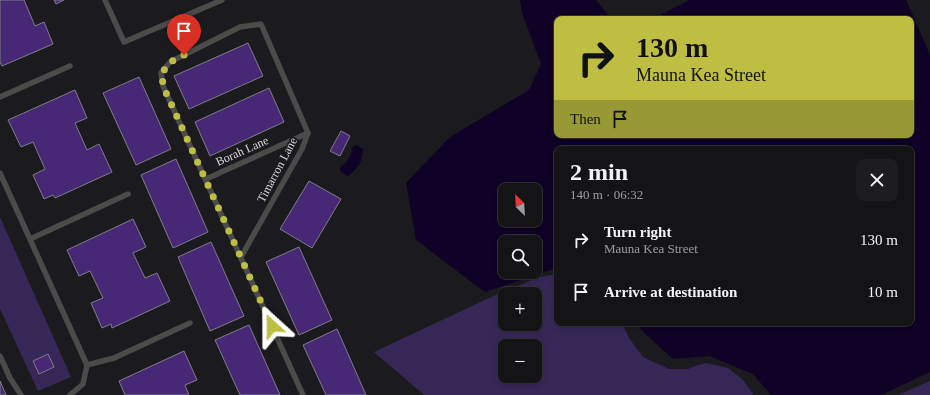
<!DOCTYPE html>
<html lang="en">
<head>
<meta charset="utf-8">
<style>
	:root { --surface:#141417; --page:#1d1d20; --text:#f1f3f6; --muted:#9d9ea1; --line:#333336 }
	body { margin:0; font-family:Georgia,serif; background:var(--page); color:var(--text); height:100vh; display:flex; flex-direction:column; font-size:15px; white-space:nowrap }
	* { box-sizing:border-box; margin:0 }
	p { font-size:13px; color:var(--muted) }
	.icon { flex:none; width:22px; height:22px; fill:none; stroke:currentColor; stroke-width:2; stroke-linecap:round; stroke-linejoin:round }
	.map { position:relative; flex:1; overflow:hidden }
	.drawer { position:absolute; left:554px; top:146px; width:360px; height:180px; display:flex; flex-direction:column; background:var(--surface); border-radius:8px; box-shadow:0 2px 6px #0003,0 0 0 1px var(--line) }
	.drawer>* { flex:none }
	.top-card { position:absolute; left:554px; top:16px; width:360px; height:122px; border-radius:8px; box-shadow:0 2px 6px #0003,0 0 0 1px var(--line); background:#bebf42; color:#111; overflow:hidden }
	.needle { width:26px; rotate:336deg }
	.tools { position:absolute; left:498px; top:183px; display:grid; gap:8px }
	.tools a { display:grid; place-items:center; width:44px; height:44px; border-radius:8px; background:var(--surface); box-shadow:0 2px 6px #0003,0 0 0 1px var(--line); font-size:20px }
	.pin { position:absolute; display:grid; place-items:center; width:34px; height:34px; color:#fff; margin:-41px -17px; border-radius:50% 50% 50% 0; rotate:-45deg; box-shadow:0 0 4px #0007 }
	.pin .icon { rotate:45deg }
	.me { position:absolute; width:44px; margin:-22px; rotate:336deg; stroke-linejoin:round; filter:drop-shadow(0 0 3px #0008) }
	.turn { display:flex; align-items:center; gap:14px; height:84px; padding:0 16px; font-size:18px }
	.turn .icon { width:52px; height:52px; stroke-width:2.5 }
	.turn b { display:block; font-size:28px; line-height:34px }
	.then { display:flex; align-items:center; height:38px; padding:0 16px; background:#0003; gap:8px; font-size:15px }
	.round { display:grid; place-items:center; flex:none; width:42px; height:42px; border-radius:8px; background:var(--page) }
	.overview { display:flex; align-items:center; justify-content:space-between; height:68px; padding:0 16px }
	h1 { font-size:24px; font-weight:800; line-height:30px }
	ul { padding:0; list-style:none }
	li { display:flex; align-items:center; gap:12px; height:52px; padding:0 16px }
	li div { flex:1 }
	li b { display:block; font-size:15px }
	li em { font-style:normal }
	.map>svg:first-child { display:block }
	.green { fill:#372756; fill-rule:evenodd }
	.water { fill:#100126; fill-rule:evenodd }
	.building { fill:#462876; stroke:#7f7e84 }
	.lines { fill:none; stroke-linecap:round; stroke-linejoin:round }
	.lane { stroke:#4b4b49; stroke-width:5.5 }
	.route { stroke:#bebf42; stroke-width:7; stroke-dasharray:0 12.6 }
	.labels { text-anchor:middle; stroke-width:3.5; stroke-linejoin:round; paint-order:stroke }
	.street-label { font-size:12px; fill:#d8d7db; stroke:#1b1a1f }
</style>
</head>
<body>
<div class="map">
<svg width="930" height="395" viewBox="0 0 930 395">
	<rect width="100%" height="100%" fill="#1b1a1f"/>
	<path class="green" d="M0,217l71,160 -33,14 -38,-82z
		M557,274v49h65l7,15 14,19 26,12h19l10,-4 8,-2 22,5 15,12 11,15h-330l-50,-43 117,-55 48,-20zM505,294h30v30h-30zM505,346h30v30h-30z
		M930,381v14h-32z"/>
	<path class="water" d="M520,0h76l12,15 7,4h-58v116h354v-116h-259l38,-19h216l24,55v317l-49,23h-110l-18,-21 -44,-18 -36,3 -31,-28 -5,-8h274v-174h-354v119l-72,24 -69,-52 -10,-57 44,-46 79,-47 12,-26 -19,-51zM505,190h30v30h-30zM505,242h30v30h-30z
		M357,145l6,4c-1,14 -4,18 -15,27l-7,-4 -1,-4c7,-6 11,-12 13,-22z"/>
	<path class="building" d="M0,0h24l11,26 9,-4 9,22 -51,22 -2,-4z
		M54,0h10l-8,4z
		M248,43l15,33 -74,33 -15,-33z
		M139,77l32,72 -35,16 -33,-72z
		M269,88l15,34 -74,34 -15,-34z
		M75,90l12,28 -12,5 12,27 12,-6 13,28 -57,26 -2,-3 -9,4 -11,-24 12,-6 -12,-27 -12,5 -13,-27z
		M341,131l9,5 -10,20 -10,-5z
		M176,159l32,73 -35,16 -32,-73z
		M309,181l32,18 -29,49 -32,-19z
		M133,219l13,28 -13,6 12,25 12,-5 13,28 -58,27 -1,-4 -9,4 -11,-25 12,-5 -13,-27 -11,5 -12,-26z
		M211,242l33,74 -34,15 -32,-74z
		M299,247l33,73 -33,15 -33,-73z
		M249,325l31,70h-40l-25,-55z
		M337,329l29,66h-40l-23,-50z
		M184,351l13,29 -12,5 4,10h-64l-6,-14z
		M48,354l6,13 -15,7 -6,-13z
		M0,381l6,14h-6z"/>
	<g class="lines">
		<path class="lane" d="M105,0l19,42 98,-42
			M0,97l70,-31
			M0,173l87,192 -4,19 -13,11
			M206,179l102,-46
			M30,239l98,-45
			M241,257l61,-108 6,-16 -47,-109 -21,3 -70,35 -9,11 2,13 140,309
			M0,356l10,22 11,17
			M87,365l27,-7 76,-35"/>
	</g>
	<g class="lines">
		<path class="route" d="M184,55l-14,7 -8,11 1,13 109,240"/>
	</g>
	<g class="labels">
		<g class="street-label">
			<text transform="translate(242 151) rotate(-24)" y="4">Borah Lane</text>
			<text transform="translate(277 170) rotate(-62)" y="4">Timarron Lane</text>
		</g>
	</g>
</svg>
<div class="tools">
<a><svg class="needle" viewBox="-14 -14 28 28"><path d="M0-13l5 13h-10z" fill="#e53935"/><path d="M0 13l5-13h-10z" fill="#9d9ea1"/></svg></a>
<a><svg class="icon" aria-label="search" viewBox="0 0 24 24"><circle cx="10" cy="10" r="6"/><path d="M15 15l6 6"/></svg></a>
<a>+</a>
<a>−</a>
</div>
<div class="pin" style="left:184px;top:55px;background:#d93025"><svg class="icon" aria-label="arrive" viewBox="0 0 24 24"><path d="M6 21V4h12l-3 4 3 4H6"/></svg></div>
<svg class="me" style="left:272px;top:326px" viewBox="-20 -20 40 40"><path d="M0-17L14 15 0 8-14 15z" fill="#bebf42" stroke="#fff" stroke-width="4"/></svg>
<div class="top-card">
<div class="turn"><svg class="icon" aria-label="right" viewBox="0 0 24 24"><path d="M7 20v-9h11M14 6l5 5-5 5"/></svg><div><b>130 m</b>Mauna Kea Street</div></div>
<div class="then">Then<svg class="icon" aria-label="arrive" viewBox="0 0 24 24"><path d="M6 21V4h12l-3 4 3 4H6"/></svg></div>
</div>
<section class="drawer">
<div class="overview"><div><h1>2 min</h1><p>140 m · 06:32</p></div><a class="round"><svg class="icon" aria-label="close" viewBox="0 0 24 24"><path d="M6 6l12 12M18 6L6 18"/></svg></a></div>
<ul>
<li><svg class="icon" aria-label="right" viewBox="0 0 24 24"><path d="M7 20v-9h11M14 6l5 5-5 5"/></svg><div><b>Turn right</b><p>Mauna Kea Street</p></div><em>130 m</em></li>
<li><svg class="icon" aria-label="arrive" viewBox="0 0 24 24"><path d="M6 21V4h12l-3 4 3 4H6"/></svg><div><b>Arrive at destination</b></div><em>10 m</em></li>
</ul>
</section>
</div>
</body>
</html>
